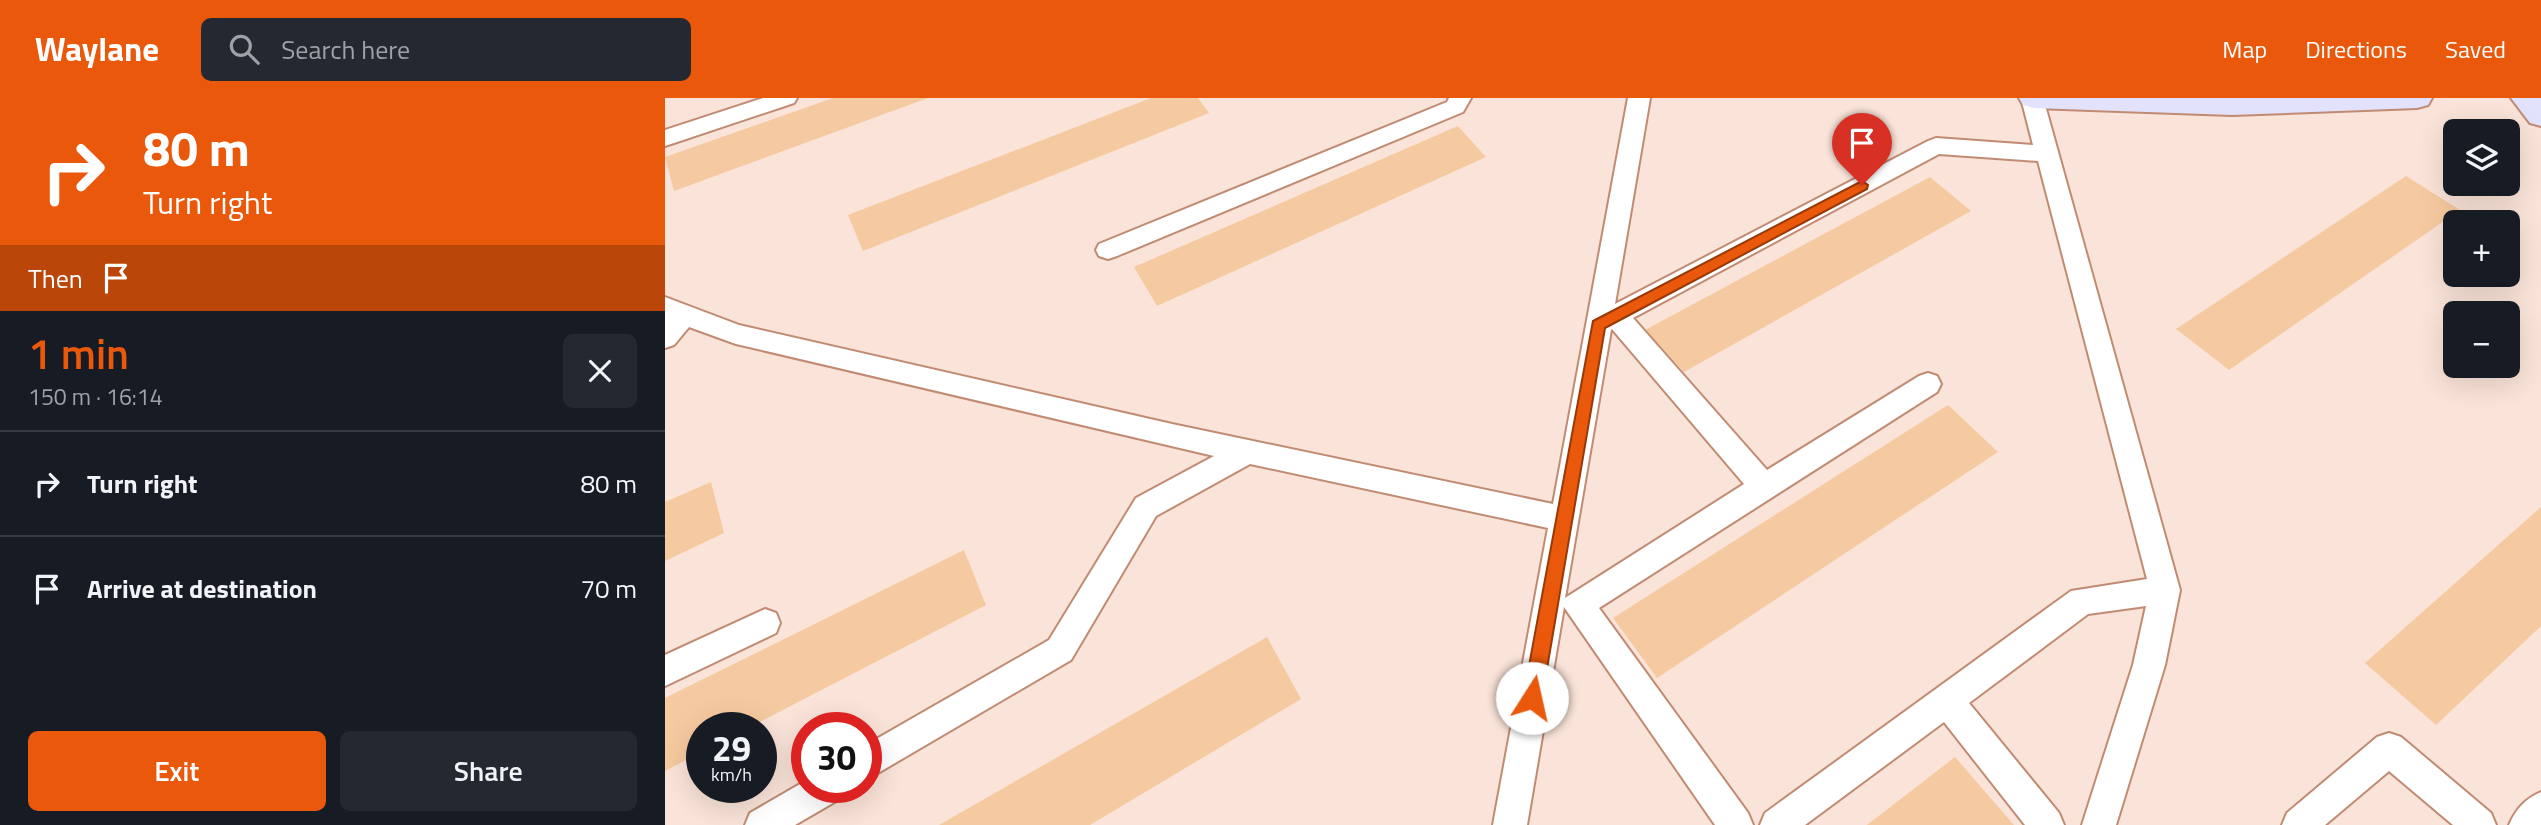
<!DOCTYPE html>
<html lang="en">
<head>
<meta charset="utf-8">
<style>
	:root { --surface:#171b24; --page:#242831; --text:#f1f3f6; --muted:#9ea1a6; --line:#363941; --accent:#ea580c }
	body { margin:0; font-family:"Titillium Web",sans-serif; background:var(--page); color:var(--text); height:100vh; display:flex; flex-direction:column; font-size:26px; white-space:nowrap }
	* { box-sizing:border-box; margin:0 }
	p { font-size:23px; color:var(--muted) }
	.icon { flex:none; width:38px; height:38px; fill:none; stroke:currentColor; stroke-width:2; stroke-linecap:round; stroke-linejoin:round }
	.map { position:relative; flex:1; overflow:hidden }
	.details { display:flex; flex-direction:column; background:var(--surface); width:665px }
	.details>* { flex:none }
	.guide { background:#ea580c; color:#fff; overflow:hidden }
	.buttons { position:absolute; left:1778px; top:21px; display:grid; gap:14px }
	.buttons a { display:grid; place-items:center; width:77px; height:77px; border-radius:10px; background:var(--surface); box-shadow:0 7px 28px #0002; font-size:35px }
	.speed { position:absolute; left:21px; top:614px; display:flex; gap:14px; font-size:35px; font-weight:700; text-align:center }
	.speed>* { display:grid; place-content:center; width:91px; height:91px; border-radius:50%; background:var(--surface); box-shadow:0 7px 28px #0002; line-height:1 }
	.speed small { font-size:18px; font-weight:400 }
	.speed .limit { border:10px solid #d22; background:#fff; color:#111 }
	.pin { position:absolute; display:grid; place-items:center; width:60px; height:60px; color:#fff; margin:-72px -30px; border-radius:50% 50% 50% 0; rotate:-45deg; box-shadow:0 0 7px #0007 }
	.pin .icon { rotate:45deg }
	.me { position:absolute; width:77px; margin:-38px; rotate:10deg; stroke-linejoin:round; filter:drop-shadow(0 0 5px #0008) }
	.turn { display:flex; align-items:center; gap:24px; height:147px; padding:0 28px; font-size:32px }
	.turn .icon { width:91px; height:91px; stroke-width:2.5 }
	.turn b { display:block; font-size:49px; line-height:60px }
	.then { display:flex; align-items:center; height:66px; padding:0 28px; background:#0003; gap:14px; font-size:26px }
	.round { display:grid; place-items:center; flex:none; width:74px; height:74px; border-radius:10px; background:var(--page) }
	.overview { display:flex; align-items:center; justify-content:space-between; height:119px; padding:0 28px }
	h1 { font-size:42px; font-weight:600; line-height:52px; color:var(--accent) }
	.action { display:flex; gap:14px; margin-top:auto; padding:14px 28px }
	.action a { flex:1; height:80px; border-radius:10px; background:var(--accent); color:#fff; font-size:28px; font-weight:600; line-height:80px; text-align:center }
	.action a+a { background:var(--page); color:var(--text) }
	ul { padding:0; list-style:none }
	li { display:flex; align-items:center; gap:21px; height:105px; padding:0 28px; border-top:2px solid var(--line) }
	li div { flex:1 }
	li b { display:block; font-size:26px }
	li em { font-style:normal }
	header { display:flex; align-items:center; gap:42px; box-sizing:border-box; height:98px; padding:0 35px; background:var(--accent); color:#fff }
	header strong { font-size:33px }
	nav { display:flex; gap:38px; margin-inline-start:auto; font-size:24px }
	.search { width:490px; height:63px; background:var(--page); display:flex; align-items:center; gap:18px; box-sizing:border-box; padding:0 24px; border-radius:10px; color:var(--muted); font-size:26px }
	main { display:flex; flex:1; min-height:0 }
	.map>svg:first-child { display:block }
	.building { fill:#f6caa0 }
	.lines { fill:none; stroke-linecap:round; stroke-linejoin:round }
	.street-casing { stroke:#c18b73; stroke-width:4 }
	.secondary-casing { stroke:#c18b73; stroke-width:4 }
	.street { fill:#fff; fill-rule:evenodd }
	.secondary { fill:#e2e2fc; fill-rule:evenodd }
	.route { fill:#ea580c; stroke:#983908; stroke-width:2 }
</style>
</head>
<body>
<header>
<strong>Waylane</strong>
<div class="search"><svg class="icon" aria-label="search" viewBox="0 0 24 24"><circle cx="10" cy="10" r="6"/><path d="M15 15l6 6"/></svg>Search here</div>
<nav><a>Map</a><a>Directions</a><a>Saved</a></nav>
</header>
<main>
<section class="details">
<div class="guide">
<div class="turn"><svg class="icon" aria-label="right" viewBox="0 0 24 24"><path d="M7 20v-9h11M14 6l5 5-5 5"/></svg><div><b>80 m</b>Turn right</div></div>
<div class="then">Then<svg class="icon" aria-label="arrive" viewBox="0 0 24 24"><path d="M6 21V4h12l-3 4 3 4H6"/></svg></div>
</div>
<div class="overview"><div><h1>1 min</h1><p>150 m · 16:14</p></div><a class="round"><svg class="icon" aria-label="close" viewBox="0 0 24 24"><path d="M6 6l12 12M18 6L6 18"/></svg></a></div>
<ul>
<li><svg class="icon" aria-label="right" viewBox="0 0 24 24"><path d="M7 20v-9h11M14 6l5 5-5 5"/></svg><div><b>Turn right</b></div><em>80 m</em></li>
<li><svg class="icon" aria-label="arrive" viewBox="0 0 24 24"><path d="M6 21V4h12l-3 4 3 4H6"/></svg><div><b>Arrive at destination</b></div><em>70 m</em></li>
</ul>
<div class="action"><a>Exit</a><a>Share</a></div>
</section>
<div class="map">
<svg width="1876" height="727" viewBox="0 0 1876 727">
	<rect width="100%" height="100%" fill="#fae3d8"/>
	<path class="building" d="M168,0h95l-254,93 -9,-34z
		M486,0h47l11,15 -346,138 -15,-36z
		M793,28l28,31 -329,149 -23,-39z
		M1741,78l54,34 -231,160 -53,-41z
		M1265,79l41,34 -287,161 -39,-42z
		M1283,307l50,47 -341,226 -44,-60z
		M46,384l13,51 -59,28v-59z
		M1876,409v119l-105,99 -71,-62z
		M299,452l22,55 -238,123h-46v24l-37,19v-73z
		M602,539l34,62 -211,126h-151z
		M1290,659l59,68h-147z"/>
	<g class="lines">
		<defs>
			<path id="street" d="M98,0h34l-3,5 -129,43v-16z
				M784,0h22l-8,14 -346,144 -9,3 -9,-3 -3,-6 3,-6 348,-142z
				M963,0h22l-35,206 313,-163 8,-3 97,7 -12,-47h22l137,492 -15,75 -49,160h-34l51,-160 13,-59 -58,8 -119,89 90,110 5,12h-39l-81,-103 -139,103h-45l5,-12 306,-222 76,-12 -109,-418 -99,-7 -306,164 134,152 152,-94 9,-3 9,3 4,8 -4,8 -338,216 149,205 5,12h-38l-151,-218 -37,218h-34l55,-297 -298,-64 -94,52 -85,144 -205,120v-35l183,-105 87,-142 78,-42 -478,-112 -47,-17 -15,18 -9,3v-51l74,28 433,99 381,80zM947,231l132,155 -179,114 46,-268z
				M100,511l11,4 4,10 -4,10 -111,53v-31z
				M1724,635l12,4 90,76 5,12h-43l-64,-54 -64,54h-43l5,-12 90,-76z
				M142,682v8h36l-5,12 -43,25h-50l5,-12z
				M1876,694v33h-32c7,-16 16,-26 32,-33z"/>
			<path id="secondary" d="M1354,0h413l-4,7 -11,3 -185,7 -198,-7 -11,-3z
				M1846,0h30v28l-11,-3z"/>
		</defs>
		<use href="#street" class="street-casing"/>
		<use href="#secondary" class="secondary-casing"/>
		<use href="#street" class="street"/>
		<use href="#secondary" class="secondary"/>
	</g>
	<path class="route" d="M1197,83l6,4 -1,4 -262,139 -63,370 -3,6 -7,2 -6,-2 -3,-6 70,-377z"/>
</svg>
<div class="buttons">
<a><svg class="icon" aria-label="layers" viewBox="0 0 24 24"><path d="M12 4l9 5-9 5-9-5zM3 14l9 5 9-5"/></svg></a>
<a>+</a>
<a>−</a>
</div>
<div class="speed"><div>29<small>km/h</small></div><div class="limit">30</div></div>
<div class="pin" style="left:1197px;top:87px;background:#d93025"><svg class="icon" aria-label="arrive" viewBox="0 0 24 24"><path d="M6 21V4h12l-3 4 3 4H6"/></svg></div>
<svg class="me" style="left:867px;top:600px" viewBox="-20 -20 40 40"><circle r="19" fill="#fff"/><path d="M0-13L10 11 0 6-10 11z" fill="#ea580c"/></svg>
</div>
</main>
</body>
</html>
